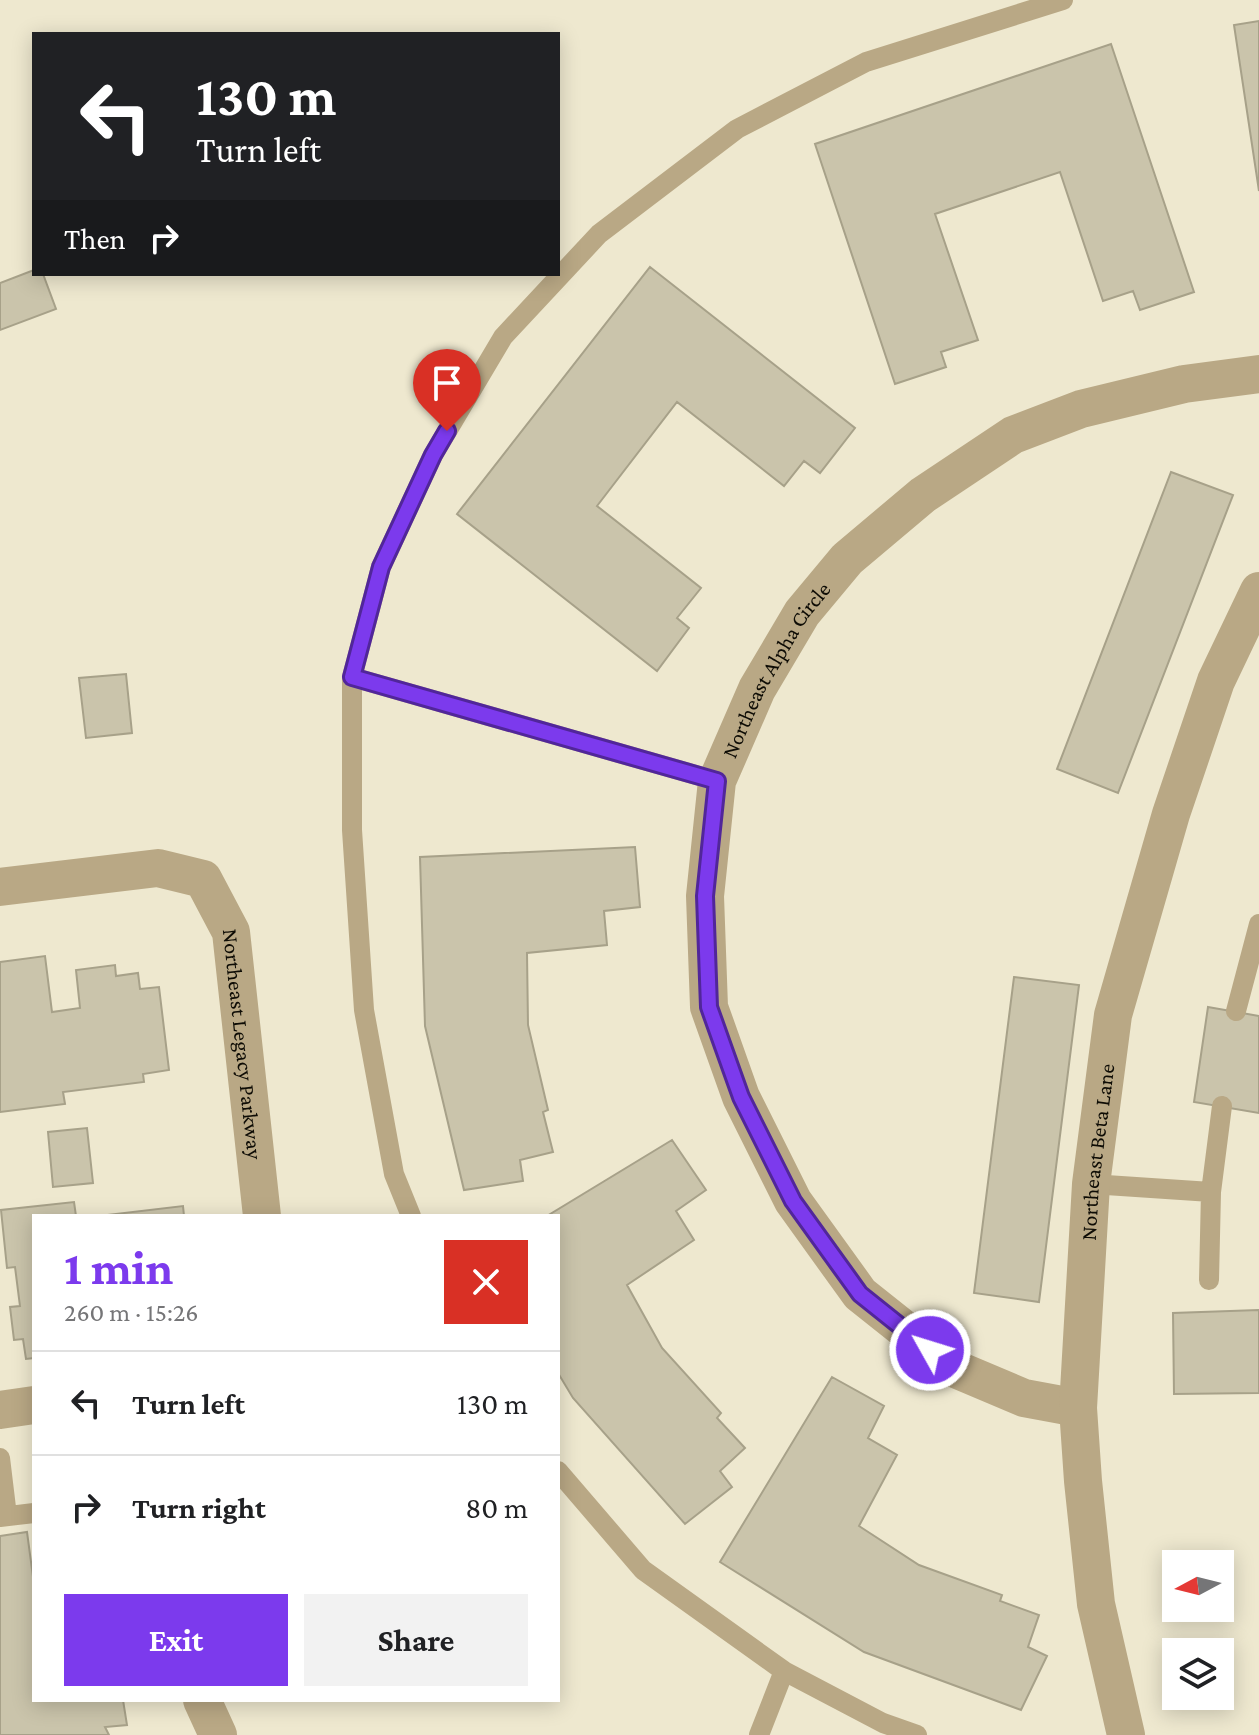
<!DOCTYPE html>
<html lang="en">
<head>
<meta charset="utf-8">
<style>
	:root { --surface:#fff; --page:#f2f2f2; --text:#202124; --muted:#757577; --line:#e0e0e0; --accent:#7c3aed }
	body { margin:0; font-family:"Crimson Pro",serif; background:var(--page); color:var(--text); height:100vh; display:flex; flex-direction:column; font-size:30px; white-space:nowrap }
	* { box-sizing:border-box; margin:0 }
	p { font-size:26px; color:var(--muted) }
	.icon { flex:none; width:44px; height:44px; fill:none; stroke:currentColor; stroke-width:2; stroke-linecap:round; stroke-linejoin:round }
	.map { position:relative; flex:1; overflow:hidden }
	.details { position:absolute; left:32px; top:1214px; width:528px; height:488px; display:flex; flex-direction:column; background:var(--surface); border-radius:0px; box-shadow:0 4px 20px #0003 }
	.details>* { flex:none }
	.banner { position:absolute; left:32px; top:32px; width:528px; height:244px; border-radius:0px; box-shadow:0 4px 20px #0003; background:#202124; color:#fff; overflow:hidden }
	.needle { width:52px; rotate:263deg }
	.tools { position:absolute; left:1162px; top:1550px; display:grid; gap:16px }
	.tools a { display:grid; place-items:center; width:72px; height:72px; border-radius:0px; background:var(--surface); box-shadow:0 4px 20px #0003; font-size:40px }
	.pin { position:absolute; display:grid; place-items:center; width:68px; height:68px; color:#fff; margin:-82px -34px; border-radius:50% 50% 50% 0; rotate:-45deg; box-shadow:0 0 8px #0007 }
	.pin .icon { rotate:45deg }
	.me { position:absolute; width:88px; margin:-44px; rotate:309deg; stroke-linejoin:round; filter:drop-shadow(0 0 6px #0008) }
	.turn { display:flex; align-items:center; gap:28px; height:168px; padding:0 32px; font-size:36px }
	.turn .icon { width:104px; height:104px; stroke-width:2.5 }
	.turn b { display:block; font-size:56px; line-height:68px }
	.then { display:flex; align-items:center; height:76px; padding:0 32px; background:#0003; gap:16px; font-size:30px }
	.round { display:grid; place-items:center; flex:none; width:84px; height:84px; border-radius:0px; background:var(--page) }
	.summary { display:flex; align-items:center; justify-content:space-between; height:136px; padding:0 32px }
	h1 { font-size:48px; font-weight:700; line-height:60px; color:var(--accent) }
	.action { display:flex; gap:16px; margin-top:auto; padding:16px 32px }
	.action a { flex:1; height:92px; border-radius:0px; background:var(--accent); color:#fff; font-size:32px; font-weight:700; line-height:92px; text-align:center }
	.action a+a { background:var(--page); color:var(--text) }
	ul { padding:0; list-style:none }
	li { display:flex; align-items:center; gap:24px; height:104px; padding:0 32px; border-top:2px solid var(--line) }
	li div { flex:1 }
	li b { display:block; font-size:30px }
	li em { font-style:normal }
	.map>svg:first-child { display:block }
	.building { fill:#cac4ab; stroke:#a7a189; stroke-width:2 }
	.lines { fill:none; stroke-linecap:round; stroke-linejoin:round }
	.lane { stroke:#b9a885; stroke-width:20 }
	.street { stroke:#b9a885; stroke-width:38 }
	.route-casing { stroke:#51269a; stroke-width:20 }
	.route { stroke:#7c3aed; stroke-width:14 }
	.labels { text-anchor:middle; stroke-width:6; stroke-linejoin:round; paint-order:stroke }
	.street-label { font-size:22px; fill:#0e0c05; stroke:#fff }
</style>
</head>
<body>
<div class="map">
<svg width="1259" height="1735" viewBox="0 0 1259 1735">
	<rect width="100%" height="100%" fill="#eee8cf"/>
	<path class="building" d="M1259,21v170l-25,-166z
		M1111,44l83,248 -54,18 -7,-19 -30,10 -43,-129 -125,42 43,126 -37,12 5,15 -51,17 -80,-240z
		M650,267l205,161 -35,45 -16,-12 -20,25 -107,-84 -80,104 104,82 -24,30 12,10 -32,43 -200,-157z
		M34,270v4h9l13,35 -56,21v-47z
		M1171,472l62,23 -115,298 -61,-24z
		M126,674l6,59 -46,5 -7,-60z
		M635,847l5,60 -36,4 3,34 -80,8 1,72 20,85 -5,2 10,40 -33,8 3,21 -59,9 -39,-164 -5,-169z
		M45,956l7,56 28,-4 -4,-38 39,-5 1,11 22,-3 2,16 19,-2 10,83 -26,4 1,8 -81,10 2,12 -65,8v-150z
		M1014,977l65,8 -40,317 -65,-9z
		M1208,1007l51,9v97l-65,-11z
		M87,1128l6,55 -40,4 -5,-55z
		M672,1140l34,50 -30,21 18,29 -67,45 35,63 59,65 -4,5 28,30 -25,23 12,16 -47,37 -112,-126 -15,-25v-157h-11z
		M74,1202l2,14h-42v142l-8,1 -3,-20 -9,1 -4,-33 10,-1 -5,-39 -8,1 -6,-58z
		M183,1206l1,10h-85z
		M1259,1310v83l-85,1 -1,-81z
		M832,1377l52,29 -16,32 29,17 -38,71 60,39 83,30 -2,6 39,14 -11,32 19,9 -26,54 -157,-58 -144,-90z
		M27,1532l7,52v116h89l4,25 -22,2 4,8h-109v-199z"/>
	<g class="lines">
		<path class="lane" d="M352,677v153l12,180 30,164 17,42
			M717,781l-365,-104 29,-110 52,-112 70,-118 96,-103 138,-105 129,-67 197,-62
			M1236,1011l23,-87
			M1091,1184l120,8 11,-86
			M1209,1280l2,-88
			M0,1458l7,58
			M558,1471l85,99 141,101 99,52 34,12
			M0,1517l34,-4
			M759,1735l25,-64"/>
		<g class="street">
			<path id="s1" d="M0,887l158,-19 45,11 28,53 31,284"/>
			<path id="s2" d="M1078,1408l-54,-10 -71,-30 -93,-74 -67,-93 -52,-104 -32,-90 -4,-111 12,-115 40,-92 45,-76 45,-54 76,-64 90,-60 68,-26 103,-25 75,-10"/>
			<path d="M0,1410l34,-5"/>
			<path d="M202,1700l16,35"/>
			<path id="s3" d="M1126,1735l-30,-131 -13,-123 -5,-73 13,-224 22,-169 58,-201 45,-133 43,-90"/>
		</g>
	</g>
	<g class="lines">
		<defs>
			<path id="route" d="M447,431l-14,24 -52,112 -29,110 365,104 -12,115 4,111 32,90 52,104 67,93 70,56"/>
		</defs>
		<use href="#route" class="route-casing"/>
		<use href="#route" class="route"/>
	</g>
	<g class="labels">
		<g class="street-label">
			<text dy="8" stroke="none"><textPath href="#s2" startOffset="930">Northeast Alpha Circle</textPath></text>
			<text dy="8" stroke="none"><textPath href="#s1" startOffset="378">Northeast Legacy Parkway</textPath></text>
			<text dy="8" stroke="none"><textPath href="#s3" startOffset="588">Northeast Beta Lane</textPath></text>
		</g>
	</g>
</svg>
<div class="tools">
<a><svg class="needle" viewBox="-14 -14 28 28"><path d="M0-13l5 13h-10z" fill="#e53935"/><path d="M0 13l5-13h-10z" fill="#757577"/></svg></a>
<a><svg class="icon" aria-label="layers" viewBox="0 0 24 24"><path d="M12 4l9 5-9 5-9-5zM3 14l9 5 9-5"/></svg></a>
</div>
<div class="pin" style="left:447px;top:431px;background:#d93025"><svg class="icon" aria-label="arrive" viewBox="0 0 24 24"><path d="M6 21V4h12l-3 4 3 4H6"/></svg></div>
<svg class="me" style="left:930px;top:1350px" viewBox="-20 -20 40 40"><circle r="17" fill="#7c3aed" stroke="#fff" stroke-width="3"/><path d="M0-11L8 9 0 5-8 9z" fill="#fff"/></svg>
<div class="banner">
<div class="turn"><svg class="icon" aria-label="left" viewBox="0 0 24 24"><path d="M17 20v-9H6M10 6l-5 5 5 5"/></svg><div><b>130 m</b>Turn left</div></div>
<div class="then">Then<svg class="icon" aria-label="right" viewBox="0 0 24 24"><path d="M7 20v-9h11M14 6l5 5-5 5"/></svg></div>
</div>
<section class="details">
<div class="summary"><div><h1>1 min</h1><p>260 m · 15:26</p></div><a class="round" style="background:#d93025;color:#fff"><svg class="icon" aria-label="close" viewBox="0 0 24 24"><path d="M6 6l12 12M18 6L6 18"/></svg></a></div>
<ul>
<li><svg class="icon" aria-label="left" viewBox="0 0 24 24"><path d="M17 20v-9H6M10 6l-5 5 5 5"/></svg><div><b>Turn left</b></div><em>130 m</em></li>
<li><svg class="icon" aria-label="right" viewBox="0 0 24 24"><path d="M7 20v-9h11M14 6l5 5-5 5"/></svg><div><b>Turn right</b></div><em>80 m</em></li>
</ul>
<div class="action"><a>Exit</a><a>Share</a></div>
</section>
</div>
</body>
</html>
